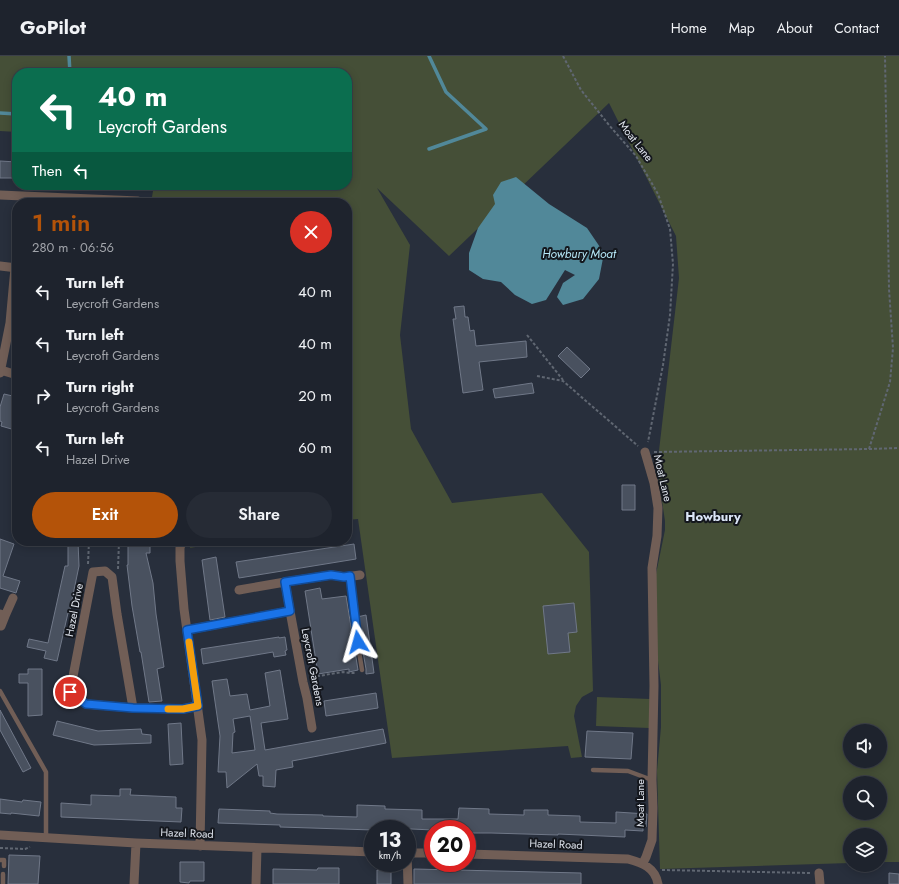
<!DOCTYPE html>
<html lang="en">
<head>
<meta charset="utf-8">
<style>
	:root { --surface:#1e232d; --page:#262b35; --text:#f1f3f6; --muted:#a1a4aa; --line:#3c4049; --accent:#b45309 }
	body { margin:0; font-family:Jost,sans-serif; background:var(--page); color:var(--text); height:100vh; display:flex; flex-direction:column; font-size:15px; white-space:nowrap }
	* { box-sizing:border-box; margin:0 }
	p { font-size:13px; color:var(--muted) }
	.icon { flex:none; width:22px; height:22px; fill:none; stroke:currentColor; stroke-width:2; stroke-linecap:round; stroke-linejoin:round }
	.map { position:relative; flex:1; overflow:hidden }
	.details { position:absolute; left:12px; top:142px; width:340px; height:348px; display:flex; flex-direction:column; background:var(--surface); border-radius:16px; box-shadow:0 2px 10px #0003,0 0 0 1px var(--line) }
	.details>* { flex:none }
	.banner { position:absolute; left:12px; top:12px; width:340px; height:122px; border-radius:16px; box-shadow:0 2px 10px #0003,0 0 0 1px var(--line); background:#0b6e4f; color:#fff; overflow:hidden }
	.buttons { position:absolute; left:843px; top:668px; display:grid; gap:8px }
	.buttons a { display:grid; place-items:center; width:44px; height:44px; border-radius:50%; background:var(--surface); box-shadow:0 2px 10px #0003,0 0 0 1px var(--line); font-size:20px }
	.speed { position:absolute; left:364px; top:764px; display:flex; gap:8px; font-size:20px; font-weight:700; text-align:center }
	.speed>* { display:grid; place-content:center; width:52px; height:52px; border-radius:50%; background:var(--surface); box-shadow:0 2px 10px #0003,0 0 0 1px var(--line); line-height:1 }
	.speed small { font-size:10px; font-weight:400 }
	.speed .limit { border:6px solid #d22; background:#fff; color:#111 }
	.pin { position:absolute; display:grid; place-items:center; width:34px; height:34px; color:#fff; margin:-17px; border:2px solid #fff; border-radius:50%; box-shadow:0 1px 4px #0007 }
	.me { position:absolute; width:44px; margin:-22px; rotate:352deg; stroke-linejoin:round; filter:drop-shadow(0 0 3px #0008) }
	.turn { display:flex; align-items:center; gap:14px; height:84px; padding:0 20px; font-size:18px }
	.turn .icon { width:52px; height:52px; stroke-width:2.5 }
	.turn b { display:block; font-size:28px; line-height:34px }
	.then { display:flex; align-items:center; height:38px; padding:0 20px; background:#0003; gap:8px; font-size:15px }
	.round { display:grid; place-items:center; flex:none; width:42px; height:42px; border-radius:21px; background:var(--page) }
	.overview { display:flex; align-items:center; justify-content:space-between; height:68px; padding:0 20px }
	h1 { font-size:24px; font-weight:600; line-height:30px; color:var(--accent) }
	.cta { display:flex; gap:8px; margin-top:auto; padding:8px 20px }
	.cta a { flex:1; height:46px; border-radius:24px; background:var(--accent); color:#fff; font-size:16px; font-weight:600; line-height:46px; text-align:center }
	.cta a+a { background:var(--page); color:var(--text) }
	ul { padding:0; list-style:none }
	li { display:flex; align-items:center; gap:12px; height:52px; padding:0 20px }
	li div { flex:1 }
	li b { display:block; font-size:15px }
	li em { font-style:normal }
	header { display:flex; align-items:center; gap:24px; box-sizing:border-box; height:56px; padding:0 20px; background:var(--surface); border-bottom:1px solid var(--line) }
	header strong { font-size:19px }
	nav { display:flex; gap:22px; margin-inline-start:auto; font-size:14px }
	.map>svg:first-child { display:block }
	.green { fill:#454f37; fill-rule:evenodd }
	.water { fill:#518899 }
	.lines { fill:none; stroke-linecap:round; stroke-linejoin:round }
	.stream { stroke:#518899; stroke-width:3.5 }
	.building { fill:#49515f; stroke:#707888; fill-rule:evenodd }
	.path { stroke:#606772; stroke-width:2; stroke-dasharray:3 2; stroke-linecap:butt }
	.service { stroke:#715e56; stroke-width:4.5 }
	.minor { stroke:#715e56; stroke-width:9 }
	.route-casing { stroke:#114b97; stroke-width:10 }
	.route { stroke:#1a73e8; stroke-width:7 }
	.slow { stroke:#f59e0b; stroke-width:7 }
	.labels { text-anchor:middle; stroke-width:4; stroke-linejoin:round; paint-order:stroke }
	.street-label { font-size:11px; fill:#dfe4ed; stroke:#14171d }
	.water-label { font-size:12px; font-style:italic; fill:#b6e8f8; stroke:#14171d }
	.quarter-label { font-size:13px; font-weight:bold; fill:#dbe5f7; stroke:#14171d }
</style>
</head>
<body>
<header>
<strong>GoPilot</strong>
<nav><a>Home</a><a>Map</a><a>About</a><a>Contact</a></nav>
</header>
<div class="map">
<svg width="899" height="828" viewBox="0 0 899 828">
	<rect width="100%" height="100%" fill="#282f3c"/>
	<path class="green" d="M0,0h899v806h-19v-27h-30v28l-190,6 -3,-98 4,-44v-42l-5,-40v-71l9,-44v-9l-8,-53 22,-190 -3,-42 -67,-133 -160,153 -72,-68 33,57 -10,90 11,94 41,74 90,-10 47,59 4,139 -11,6 -6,9 -2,10 8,41 -11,1 -3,-12 -176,12 -34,-239 -11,1v-317h-196l3,-18h193v-112h-330v59l-17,-1zM850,675h30v30h-30zM850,727h30v30h-30z
		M192,485h37l-39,7z
		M597,641l53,2 -1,29 -53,-2z"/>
	<path class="water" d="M516,121l33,27 38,24 17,25 -5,26 -16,20 -20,6 -6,-8 6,-14 12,-8 -10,-5 -19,30 -14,4 -17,-9 -14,-13 -18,-3 -14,-9v-17l9,-25 17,-24 -2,-9 8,-13z"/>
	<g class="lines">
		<path class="stream" d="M69,0l1,17
			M0,57l17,1
			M429,93l57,-20 -40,-37 -17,-36"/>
	</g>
	<path class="building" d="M0,105l17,1 -1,16h-16z
		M464,250l1,11h3l2,14 4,-1 2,16 50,-5 1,16 -48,5 4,28 -20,3 -10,-74h3l-2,-12z
		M567,291l23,22 -9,9 -23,-22z
		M532,327l2,10 -39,5 -2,-9z
		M4,338l13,3v27l-2,6 -14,-4 1,-4 -2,-1v-14z
		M622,429h13v25h-13z
		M0,483l14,5 -11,32 17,5 -4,12 -16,-5z
		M68,485h10l1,25 -10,48 -1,-1 -11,48 -13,-3 2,-7 -19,-4 2,-8 19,4 17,-77h3z
		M128,485h10v2h12v10h-4l7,30 3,31 8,53 -7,2 5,32 -13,1 -8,-50h-1l-8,-46 -5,-41h1z
		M354,488l2,15 -117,19 -3,-16z
		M216,501l9,60 -15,3 -8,-60z
		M320,532l2,11 24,-3 12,74 -9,2v-3l-31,5 -13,-83z
		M574,547l3,29 -9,1 2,19 -22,2 -5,-48z
		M366,559l8,58 -8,1v-5l-9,-52z
		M279,581v1l6,-1 2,13 -2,1 1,4 -12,2 -1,-5 -70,12 -2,-15z
		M28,613h14v46l-14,1v-33h-9v-9h9z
		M280,614l8,49 -27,4 4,27 118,-21 3,14 -94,18 1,6 -17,3 -1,17 -12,-1v-10h-4l-2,-12 -30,24 -1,-16h-8l2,-36 -8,-55 15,-2 3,17 17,-2 3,16 20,-4 -5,-33zM250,660l5,34 -23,3 1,-20 2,-1 -2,-13z
		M376,637l2,15 -52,8 -2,-15z
		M0,654l31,58 -8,4 -23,-42z
		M57,665l41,10 43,-2 1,5 9,1v8l-57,2 -41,-10z
		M181,667l2,41 -13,1 -2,-41z
		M587,675l46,2 -2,26 -46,-2z
		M120,733h11l-1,6 46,2v11h6l-1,14 -120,-5v-14l30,2v-10l29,1z
		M0,743l22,3 1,-2 18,2 -2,14 -28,-3v1l-11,-1z
		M357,749l28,1v3l37,1v9h36l1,-11 30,1v5l35,1v-5h24v5l32,1v6l36,1v-11l31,2 -1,13h-3v4l-18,-1v7l-67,-3v1l-67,-2h-24v-4h-34v1l-43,-2v1h-17v1l-93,-3v-2l-62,-2 1,-14 51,2v2l7,1 46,1v1l34,1z
		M9,799l31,1 -2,28h-30z
		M180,806h24v19h-14l-1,2 -9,-1z
		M318,812h21v16h-66v-15l44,1z
		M414,813l167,4v11h-167z
		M377,814h14v14h-14z
		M889,817l10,1v10h-10z"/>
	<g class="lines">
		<path class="path" d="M563,0l18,34 28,35 27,31 22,38 12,35 3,35 -3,51 -7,50 -15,77
			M527,279l36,45
			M537,320l26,5 75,65
			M869,393l30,-1
			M654,396l215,-3 21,-67 3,-34 -4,-59 -4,-233
			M88,508l1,-23
			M118,513l1,-28
			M312,621l31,-5 7,1h5
			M181,778l10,-6
			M0,792l25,1 5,-2
			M662,814l148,3"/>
		<path class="service" d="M350,520l2,21 1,17 9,56
			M0,635l46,81v65
			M593,714l35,1 24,9
			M0,804h4v6
			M3,828v-10"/>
		<path class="minor" d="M0,139l138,6
			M0,210l17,2
			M1,314l16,5
			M0,317l10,-50 5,-55
			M182,485l-2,7v13l4,48 18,131 -2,106
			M239,534l46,-8
			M290,555l-5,-29 46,-7 15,2 14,-2
			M0,558l5,2 8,-18
			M1,570l4,-10
			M187,574l103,-19 13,71 4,16 5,30
			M133,652l-16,-94 -5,-37 -7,-6 -12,1 -23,120 16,12 47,4 50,1 15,-3
			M0,779l136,8 237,9
			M407,797l1,31
			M407,797h26
			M467,798l161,5c14,4 27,8 30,25
			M643,807l3,-6 6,-17 1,-32 -1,-28 2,-94 -2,-118 5,-32 1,-28 -4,-25 -9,-31
			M819,817l1,11
			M134,828l2,-41
			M256,828l1,-36"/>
	</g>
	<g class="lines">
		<defs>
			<path id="route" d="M70,636l16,12 47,4 50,1 15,-3 -11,-76 103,-19 -5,-29 46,-7 13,2 6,-1 8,66"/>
		</defs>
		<use href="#route" class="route-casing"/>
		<use href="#route" class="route"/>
		<path class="slow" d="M168,653h15l15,-3 -9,-64"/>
	</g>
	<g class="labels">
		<g class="street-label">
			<text transform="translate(636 85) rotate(52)" y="4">Moat Lane</text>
			<text transform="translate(663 422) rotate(77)" y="4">Moat Lane</text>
			<text transform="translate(74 554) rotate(-79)" y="4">Hazel Drive</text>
			<text transform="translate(313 611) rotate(79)" y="4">Leycroft Gardens</text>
			<text transform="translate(640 747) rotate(-90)" y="4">Moat Lane</text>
			<text transform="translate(187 777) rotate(2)" y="4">Hazel Road</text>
			<text transform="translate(556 788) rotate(2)" y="4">Hazel Road</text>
		</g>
		<g class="water-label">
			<text x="579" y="202">Howbury Moat</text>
		</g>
		<g class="quarter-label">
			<text x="713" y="465">Howbury</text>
		</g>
	</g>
</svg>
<div class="buttons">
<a><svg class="icon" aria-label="sound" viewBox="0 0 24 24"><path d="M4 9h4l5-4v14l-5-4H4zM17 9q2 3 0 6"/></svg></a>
<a><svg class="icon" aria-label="search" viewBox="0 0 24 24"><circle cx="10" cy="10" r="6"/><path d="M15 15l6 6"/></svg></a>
<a><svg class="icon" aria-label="layers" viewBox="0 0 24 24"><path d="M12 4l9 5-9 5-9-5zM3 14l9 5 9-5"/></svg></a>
</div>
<div class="speed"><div>13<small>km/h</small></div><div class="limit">20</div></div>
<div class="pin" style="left:70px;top:636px;background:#d93025"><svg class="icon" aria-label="arrive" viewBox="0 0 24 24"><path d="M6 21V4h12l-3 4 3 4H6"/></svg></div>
<svg class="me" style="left:358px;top:586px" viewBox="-20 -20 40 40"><path d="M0-17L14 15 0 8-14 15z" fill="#1a73e8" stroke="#fff" stroke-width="4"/></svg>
<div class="banner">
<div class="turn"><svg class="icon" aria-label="left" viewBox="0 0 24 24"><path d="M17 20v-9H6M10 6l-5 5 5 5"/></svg><div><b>40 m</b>Leycroft Gardens</div></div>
<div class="then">Then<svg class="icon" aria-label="left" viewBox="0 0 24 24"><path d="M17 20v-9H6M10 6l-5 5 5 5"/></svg></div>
</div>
<section class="details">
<div class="overview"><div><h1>1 min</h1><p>280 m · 06:56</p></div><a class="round" style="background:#d93025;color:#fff"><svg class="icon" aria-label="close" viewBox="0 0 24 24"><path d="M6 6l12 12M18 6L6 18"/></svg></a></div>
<ul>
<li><svg class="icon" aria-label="left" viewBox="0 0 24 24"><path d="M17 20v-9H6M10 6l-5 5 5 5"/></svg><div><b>Turn left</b><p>Leycroft Gardens</p></div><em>40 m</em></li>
<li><svg class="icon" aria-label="left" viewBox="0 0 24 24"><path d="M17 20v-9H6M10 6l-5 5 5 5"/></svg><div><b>Turn left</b><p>Leycroft Gardens</p></div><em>40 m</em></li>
<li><svg class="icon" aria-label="right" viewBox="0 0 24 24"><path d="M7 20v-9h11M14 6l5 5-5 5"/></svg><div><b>Turn right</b><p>Leycroft Gardens</p></div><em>20 m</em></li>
<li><svg class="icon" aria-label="left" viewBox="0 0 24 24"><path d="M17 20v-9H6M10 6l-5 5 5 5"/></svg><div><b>Turn left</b><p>Hazel Drive</p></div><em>60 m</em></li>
</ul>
<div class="cta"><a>Exit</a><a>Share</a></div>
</section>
</div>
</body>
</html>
